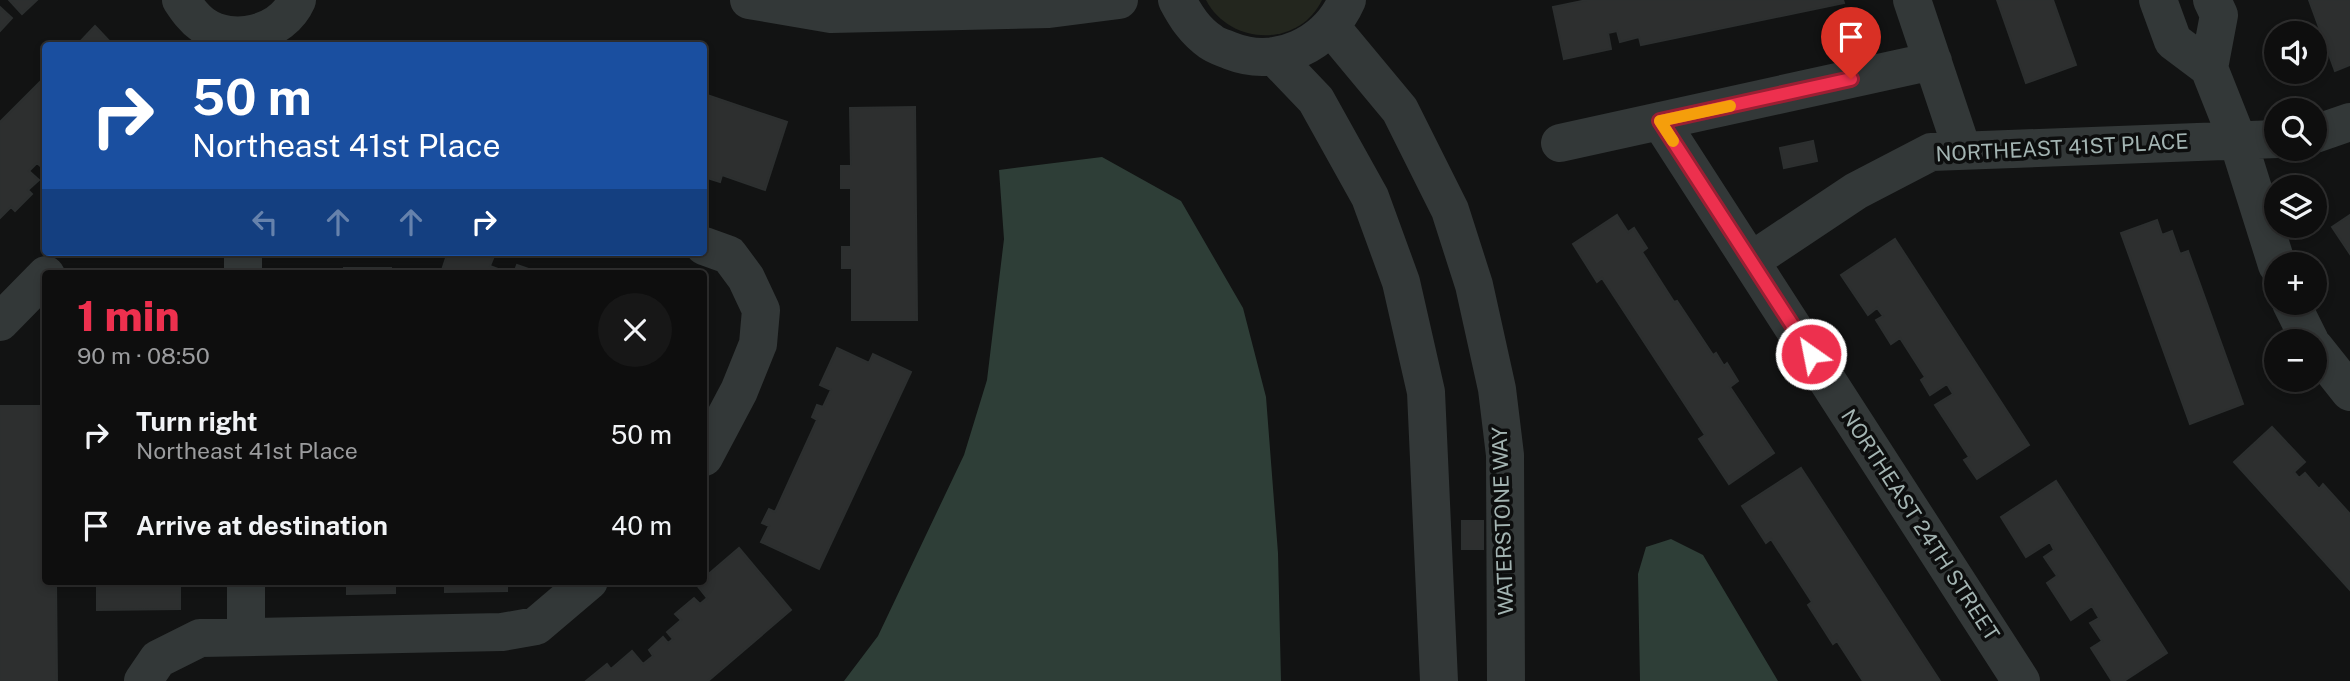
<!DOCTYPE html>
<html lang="en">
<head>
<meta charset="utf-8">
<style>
	:root { --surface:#0e0e0e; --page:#171717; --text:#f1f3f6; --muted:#9b9c9e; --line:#2e2e2e; --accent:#ed304e }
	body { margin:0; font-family:"Public Sans",sans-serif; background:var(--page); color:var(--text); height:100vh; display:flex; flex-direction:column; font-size:26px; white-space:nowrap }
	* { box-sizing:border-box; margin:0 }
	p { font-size:23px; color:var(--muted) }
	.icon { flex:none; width:38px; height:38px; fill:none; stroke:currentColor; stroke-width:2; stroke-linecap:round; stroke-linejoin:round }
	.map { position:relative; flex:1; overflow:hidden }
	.drawer { position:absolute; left:42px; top:270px; width:665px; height:315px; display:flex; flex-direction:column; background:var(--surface); border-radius:7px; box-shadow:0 4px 10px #0003,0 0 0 2px var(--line) }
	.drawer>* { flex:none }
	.hud { position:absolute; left:42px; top:42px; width:665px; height:214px; border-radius:7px; box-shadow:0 4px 10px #0003,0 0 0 2px var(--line); background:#1a4fa0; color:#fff; overflow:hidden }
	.fabs { position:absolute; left:2264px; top:21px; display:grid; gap:14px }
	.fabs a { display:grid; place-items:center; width:63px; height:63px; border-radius:50%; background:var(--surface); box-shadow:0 4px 10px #0003,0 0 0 2px var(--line); font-size:35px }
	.pin { position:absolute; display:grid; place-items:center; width:60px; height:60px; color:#fff; margin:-72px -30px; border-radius:50% 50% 50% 0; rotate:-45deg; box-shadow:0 0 7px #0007 }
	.pin .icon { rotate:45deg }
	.me { position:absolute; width:77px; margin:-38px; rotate:327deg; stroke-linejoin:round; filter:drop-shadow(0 0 5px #0008) }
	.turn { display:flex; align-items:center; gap:24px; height:147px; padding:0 35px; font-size:32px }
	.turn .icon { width:91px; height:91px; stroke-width:2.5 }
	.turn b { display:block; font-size:49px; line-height:60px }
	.lanes { display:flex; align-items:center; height:66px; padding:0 35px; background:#0003; justify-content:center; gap:35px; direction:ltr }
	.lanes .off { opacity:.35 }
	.round { display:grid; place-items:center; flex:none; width:74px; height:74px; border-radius:37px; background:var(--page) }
	.head { display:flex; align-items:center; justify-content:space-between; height:119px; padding:0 35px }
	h1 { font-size:42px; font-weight:800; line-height:52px; color:var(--accent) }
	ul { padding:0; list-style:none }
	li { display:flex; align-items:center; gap:21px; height:91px; padding:0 35px }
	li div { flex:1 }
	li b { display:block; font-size:26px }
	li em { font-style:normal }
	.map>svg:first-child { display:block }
	.green { fill:#23261e }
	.water { fill:#2e3e37 }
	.building { fill:#2d2f2f; stroke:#2c2f2f; stroke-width:2 }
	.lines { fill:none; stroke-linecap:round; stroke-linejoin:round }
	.minor { stroke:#333838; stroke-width:38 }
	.route-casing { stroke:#9a1f33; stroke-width:18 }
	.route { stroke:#ed304e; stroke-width:12 }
	.slow { stroke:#f59e0b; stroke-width:12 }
	.labels { text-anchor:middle; stroke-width:7; stroke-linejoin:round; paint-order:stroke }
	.street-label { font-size:21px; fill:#a3b4b2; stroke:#0d0e0e }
</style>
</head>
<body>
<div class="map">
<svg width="2350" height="681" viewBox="0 0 2350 681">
	<rect width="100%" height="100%" fill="#121313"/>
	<path class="green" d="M1206,0h116c-23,48 -92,46 -116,0z"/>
	<path class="water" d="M1102,157l79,44 62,107 23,89 12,156 3,128h-437l34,-45 86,-181 23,-75 17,-141 -5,-69z
		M1671,539l32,16 75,126h-138l-2,-107 8,-27z"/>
	<path class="building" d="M9,0h28l-15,14z
		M1587,0h256l1,3 -203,42 -2,-8 -19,5 -3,-11 -9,2 3,16 -47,10 -11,-52z
		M1997,0h56l23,65 -50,18z
		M2309,0h41v65l-15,6z
		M0,7l12,11 -12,13z
		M95,26l19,20h-38z
		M354,44h182v2h-182z
		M46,76v95l-9,-8 -8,8 10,9 -11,10 4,4 -17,17 -4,-4 -11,11v-96z
		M704,94l83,28 -22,68 -43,-15 -2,7 -16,-5z
		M915,107l2,213h-65v-52h-10v-21h9v-59h-10v-22h10l-1,-58z
		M1813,141l4,20 -33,7 -4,-20z
		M1617,215l11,17 6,-4 13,20 -5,4 32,50 3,-1 36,54 3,-2 8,13 3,-3 11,18 -8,6 44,66 -45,31 -30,-45 6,-4 -103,-157 -5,4 -24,-38z
		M2350,215v39l-18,-27z
		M2157,220l5,15 10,-4 8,23 8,-3 55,153 -53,20 -69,-191z
		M1895,239l134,206 -52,34 -13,-19 5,-3 -34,-52 18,-11 -6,-10 -17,11 -9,-15 4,-3 -25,-39 -9,6 -15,-24 7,-4 -6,-8 -9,7 -27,-40z
		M448,252h34l12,4 -4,10 11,4 -1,3h-59z
		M517,265l23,8h-26z
		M344,268h47v5h-47z
		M837,348l32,15 4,-9 38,18 -92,197 -58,-27 8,-16 -7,-3 7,-14 6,3 42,-92 -5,-3 5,-12 6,2 8,-17 -11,-5z
		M0,406h46v175h10l1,100h-57z
		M2272,427l33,35 -11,10 5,6 6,-5 14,16 4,-5 27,30v76l-116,-128z
		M1801,468l139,213h-77l-26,-40 -4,3 -25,-39 4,-3 -41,-63 -5,4 -24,-37z
		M2056,481l111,172 -43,28h-12l-21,-33 11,-7 -12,-18 9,-5 -7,-12 -21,14 -24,-37 10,-7 -13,-19 10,-7 -4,-8 -24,15 -25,-40z
		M1462,521h21v28h-21z
		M739,548l52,62 -83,71h-122l21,-17 4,5 21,-18 11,13 10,-8 -4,-6 14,-13 5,6 5,-4 -6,-7 14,-12 -6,-6 19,-16 6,6 7,-6 -11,-14 8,-3v-3z
		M97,581h83v28l-83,1z
		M313,581h82v12l-48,1v-10h-34z
		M445,581h62v10l-62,1z"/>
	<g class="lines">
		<path class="minor" d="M181,0c6,9 12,18 22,25 30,21 79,9 94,-25
			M749,0l82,14 218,-5 70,-9
			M1177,0c9,17 18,31 34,42 5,4 13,6 20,9 46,18 97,-7 116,-51
			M1912,0l50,149
			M2158,0l15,41 36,27 29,73 39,124
			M1331,27l69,83 50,100 24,75 23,104 8,66 1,226
			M1274,56l42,44 54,97 31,85 25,110 13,289
			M2209,68l10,-53 -7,-15
			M1660,121l361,560
			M2315,134l35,-12
			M1560,143l373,-82
			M704,246l25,9 17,23 15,32 -3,34 -19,47 -35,66
			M243,252v21
			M1751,261l105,-70 75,-39 346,-13
			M2291,303l19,38
			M0,322l46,-47
			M2315,348l35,44
			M246,581v56
			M143,681l15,-22 42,-21 302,-6 34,-6 53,-45"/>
	</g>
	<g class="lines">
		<defs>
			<path id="route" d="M1811,354l-151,-233 191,-42"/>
		</defs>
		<use href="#route" class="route-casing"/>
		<use href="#route" class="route"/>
		<path class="slow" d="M1673,141l-13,-20 70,-15"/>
	</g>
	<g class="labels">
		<g class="street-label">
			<text transform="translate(2062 148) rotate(-3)" y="7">NORTHEAST 41ST PLACE</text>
			<text transform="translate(1503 521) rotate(-92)" y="7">WATERSTONE WAY</text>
			<text transform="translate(1920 525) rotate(57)" y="7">NORTHEAST 24TH STREET</text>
		</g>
	</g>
</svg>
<div class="fabs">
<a><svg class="icon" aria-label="sound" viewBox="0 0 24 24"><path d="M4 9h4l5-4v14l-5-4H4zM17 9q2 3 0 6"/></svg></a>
<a><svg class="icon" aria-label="search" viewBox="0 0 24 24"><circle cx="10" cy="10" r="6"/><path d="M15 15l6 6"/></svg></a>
<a><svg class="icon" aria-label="layers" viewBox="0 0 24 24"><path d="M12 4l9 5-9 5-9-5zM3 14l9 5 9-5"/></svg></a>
<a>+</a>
<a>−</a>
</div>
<div class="pin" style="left:1851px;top:79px;background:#d93025"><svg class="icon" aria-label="arrive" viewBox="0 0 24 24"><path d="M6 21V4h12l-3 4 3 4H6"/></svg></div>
<svg class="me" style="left:1811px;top:354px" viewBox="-20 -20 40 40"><circle r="17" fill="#ed304e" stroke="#fff" stroke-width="3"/><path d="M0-11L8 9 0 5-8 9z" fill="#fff"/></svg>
<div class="hud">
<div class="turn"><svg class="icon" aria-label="right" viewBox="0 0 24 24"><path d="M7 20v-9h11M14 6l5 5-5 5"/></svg><div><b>50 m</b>Northeast 41st Place</div></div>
<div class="lanes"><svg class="icon off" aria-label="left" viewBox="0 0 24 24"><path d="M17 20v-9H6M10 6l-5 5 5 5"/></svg><svg class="icon off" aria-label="ahead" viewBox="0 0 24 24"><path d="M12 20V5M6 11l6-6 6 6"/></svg><svg class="icon off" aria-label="ahead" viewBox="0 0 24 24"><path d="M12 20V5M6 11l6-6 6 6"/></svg><svg class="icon" aria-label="right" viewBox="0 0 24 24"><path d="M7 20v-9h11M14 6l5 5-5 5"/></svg></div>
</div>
<section class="drawer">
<div class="head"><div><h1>1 min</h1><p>90 m · 08:50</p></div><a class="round"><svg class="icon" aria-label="close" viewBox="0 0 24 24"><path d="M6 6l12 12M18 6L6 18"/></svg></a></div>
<ul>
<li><svg class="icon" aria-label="right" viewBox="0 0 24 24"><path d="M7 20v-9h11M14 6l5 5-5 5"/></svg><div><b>Turn right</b><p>Northeast 41st Place</p></div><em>50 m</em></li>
<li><svg class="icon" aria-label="arrive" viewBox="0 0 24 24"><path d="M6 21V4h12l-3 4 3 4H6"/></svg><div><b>Arrive at destination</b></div><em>40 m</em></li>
</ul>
</section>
</div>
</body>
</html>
